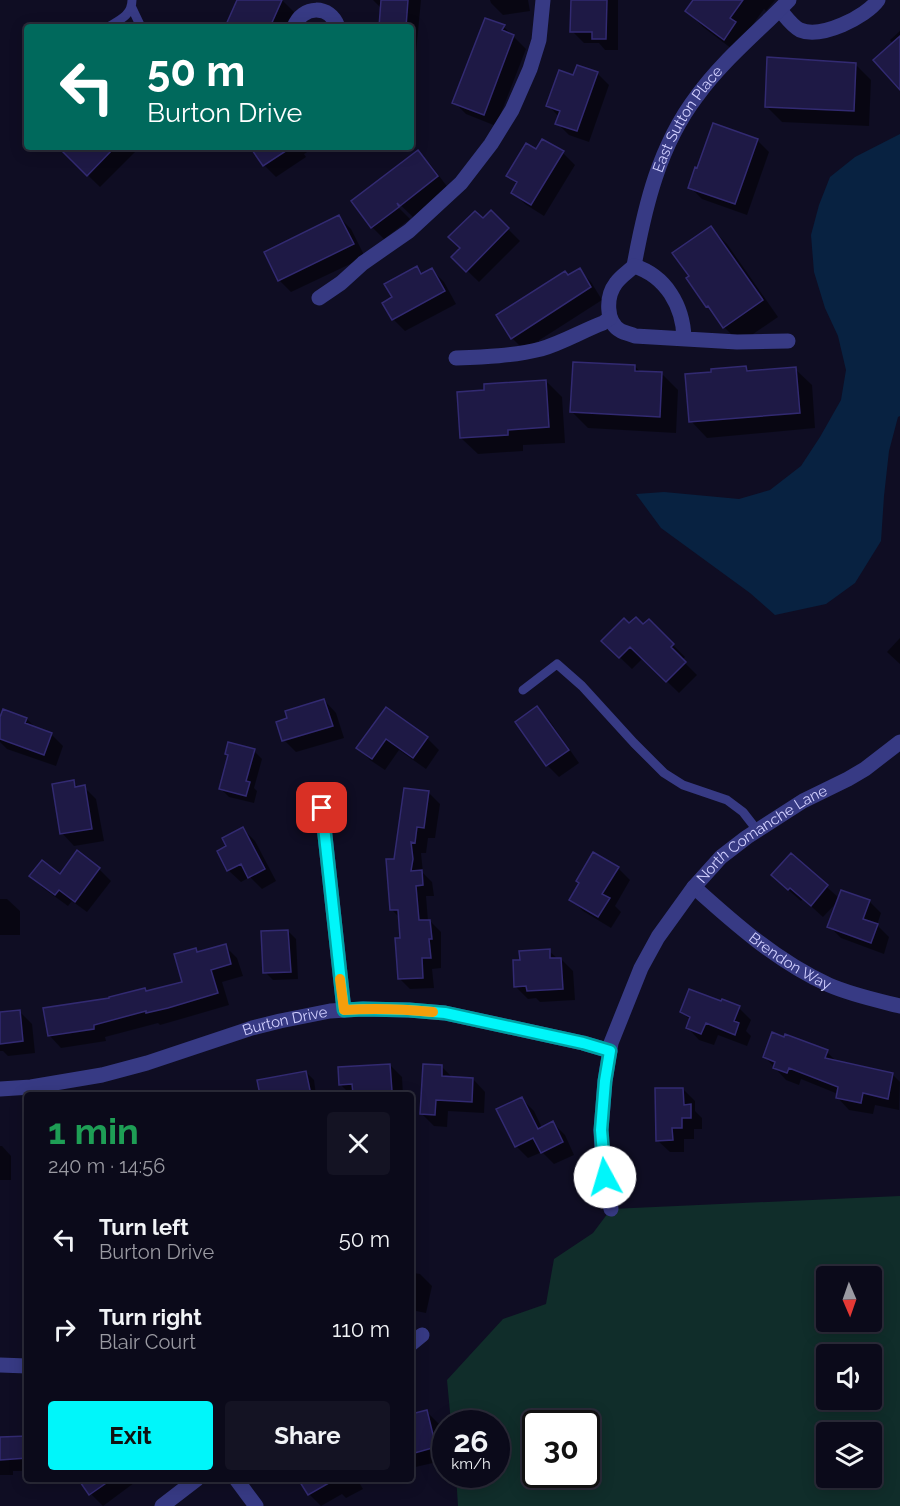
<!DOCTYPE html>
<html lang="en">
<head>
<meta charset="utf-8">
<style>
	:root { --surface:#0b0a1a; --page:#141323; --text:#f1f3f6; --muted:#9a9aa2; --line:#2b2b39; --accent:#00f6fa }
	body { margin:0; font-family:Raleway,sans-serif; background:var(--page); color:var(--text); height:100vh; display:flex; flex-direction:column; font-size:22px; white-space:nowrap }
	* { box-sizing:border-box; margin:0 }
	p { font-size:20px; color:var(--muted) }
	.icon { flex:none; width:33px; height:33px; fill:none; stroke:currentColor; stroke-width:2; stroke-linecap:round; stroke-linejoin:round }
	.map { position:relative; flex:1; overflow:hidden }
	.panel { position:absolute; left:24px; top:1092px; width:390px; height:390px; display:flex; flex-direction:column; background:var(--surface); border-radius:6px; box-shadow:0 3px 15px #0003,0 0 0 2px var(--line) }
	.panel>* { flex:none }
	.banner { position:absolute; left:24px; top:24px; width:390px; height:126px; border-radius:6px; box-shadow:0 3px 15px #0003,0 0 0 2px var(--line); background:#00695c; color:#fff; overflow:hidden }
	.needle { width:39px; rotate:178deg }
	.buttons { position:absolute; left:816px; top:1266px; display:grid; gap:12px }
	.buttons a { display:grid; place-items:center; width:66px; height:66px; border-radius:6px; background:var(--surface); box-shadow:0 3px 15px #0003,0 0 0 2px var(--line); font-size:30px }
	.speed { position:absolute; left:432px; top:1410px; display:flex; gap:12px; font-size:30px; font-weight:700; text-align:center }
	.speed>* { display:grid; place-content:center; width:78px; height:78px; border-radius:50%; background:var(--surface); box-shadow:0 3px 15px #0003,0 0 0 2px var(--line); line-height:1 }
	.speed small { font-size:15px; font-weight:400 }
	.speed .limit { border:3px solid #111; border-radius:9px; background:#fff; color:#111 }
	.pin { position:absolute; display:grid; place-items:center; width:51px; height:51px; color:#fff; margin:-26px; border-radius:12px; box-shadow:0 3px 9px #0006 }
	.me { position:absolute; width:66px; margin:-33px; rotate:354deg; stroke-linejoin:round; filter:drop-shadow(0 0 4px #0008) }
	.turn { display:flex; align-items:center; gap:21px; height:126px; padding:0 24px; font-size:27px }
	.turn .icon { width:78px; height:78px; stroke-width:2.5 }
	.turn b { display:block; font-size:42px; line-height:51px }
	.round { display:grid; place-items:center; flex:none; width:63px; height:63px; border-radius:6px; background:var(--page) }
	.summary { display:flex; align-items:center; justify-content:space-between; height:102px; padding:0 24px }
	h1 { font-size:36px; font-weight:700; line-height:45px; color:#1e9e55 }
	.button { display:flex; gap:12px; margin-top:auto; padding:12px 24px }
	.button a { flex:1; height:69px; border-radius:6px; background:var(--accent); color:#111; font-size:24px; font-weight:700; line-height:69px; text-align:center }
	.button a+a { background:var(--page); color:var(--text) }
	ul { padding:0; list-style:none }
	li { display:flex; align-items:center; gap:18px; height:90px; padding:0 24px }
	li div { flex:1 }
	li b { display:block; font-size:22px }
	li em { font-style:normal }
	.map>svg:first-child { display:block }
	.green { fill:#102d2a; fill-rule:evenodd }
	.water { fill:#082241 }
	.shadow { fill:#0007 }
	.building { fill:#1e1945; stroke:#322a71; stroke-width:1.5 }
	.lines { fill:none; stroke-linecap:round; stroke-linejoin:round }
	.service { stroke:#373a84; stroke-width:9 }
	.minor { stroke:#373a84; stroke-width:15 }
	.route-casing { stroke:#00a0a2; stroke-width:15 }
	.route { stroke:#00f6fa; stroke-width:10 }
	.slow { stroke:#f59e0b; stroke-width:10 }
	.labels { text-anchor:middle; stroke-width:6; stroke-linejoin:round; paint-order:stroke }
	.street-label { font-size:15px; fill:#d1cfff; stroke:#0f0d23 }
</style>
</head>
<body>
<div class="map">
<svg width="900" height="1506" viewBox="0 0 900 1506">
	<rect width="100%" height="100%" fill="#0f0d23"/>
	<path class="green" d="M900,1196v310h-442l-2,-31 40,-1v-50l-45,-1 -4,-43 56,-61 43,-15 8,-45 39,-26 18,-24zM826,1276h46v46h-46zM826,1354h46v46h-46zM536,1424h50v50h-50zM826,1432h46v46h-46z"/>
	<path class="water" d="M900,134v282l-2,1 -9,34 -5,45 -3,45 -26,42 -29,21 -51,11 -25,-22 -89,-65 -25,-34 28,-2 75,7 31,-9 31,-24 19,-29 21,-37 5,-30 -8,-34 -13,-28 -11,-36 -3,-37 8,-30 11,-28 25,-20z"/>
	<path class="shadow" d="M238,0h44l12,12 -7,15h-60z
		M373,0h48l-8,84h-2v-57h-31l2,-18z
		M490,0h38l2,11 -27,4 -12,-12z
		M572,0h46v50h-13l-6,-7h-15l-12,-12z
		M695,0h80l-9,11 -2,-2 -18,25 -6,21 -37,-28 -16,-16z
		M504,27l22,22 -30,77 -30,-12 -12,-12z
		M900,31v57l-7,-44 -3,-4z
		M855,64l16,16 -2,46 -87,-4 -16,-16z
		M597,73l12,12 -20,57 -20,-7 -12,-12 2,-6 -11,-12 26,-28z
		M757,140l12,12 -22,63 -45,-16 -12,-12 8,-17z
		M59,147h75l3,3 -37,37z
		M257,147h58l-11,7 2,3 -30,20 -12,-12z
		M536,151l27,2 12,12 -31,51 -19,-12 -12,-12 5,-7 -10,-9z
		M418,152l12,12 19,25 -36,28 -21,-20 -2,2 20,20 -26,20 -12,-12z
		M491,212l29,29 -41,41 -26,-25z
		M339,217l12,12 14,28 -74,35 -12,-12z
		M711,228l16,16 51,73 -38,26 -16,-16 -9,-13 -7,-8z
		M416,268l7,6 9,-4 12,12 12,22 -51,27 -12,-12 1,-21z
		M579,270l12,12 11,18 -78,50 -12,-12 57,-61z
		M635,366l6,7 21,1 16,16 -2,43 -88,-5 -16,-16z
		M746,367l5,5 44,-3 17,16 3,43 -108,10 -16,-17 22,-48z
		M546,381l16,16 3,46 -42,2v6l-45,3 -17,-16 25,-46z
		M649,621l36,36 -3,3 15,15 -18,18 -36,-35 -11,11 -29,-28 26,-16 14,1z
		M900,638v26l-13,-12z
		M324,700l12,13 8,25 -48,14 -12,-12z
		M537,708l12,12 30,43 -20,14 -12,-12 -30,-43z
		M386,709l41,29 12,12 -13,19 -27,-19 -14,20 -15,-10 -12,-13z
		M4,711l23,8 10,10 14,5 12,12 -7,20 -49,-17 -7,-7v-21z
		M254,751l8,8 -8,29 3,3 -3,12 -25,-6 -8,-8 8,-32 -3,-3z
		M74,782l5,6 5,-1 12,12 8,42 -30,5 -12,-13z
		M429,793l11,11 -5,34h-7l-2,15h-5l2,20 9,9 2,14h-8l2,25h2l11,11v36l-9,1 2,19 -24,1 -11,-11 3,-39 -2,-21 -8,-8 3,-50z
		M243,829l12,12 21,40 -14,8 -12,-12 -9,5 -13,-12v-23z
		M791,855l48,43 30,3 12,12 -4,12 12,12 -5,17 -43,-16 -12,-12 10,-26 -16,17 -20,-18 -2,2 -16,-14z
		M618,868l12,12 -15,26 6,6 -10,16 -28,-17 -12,-12z
		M99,869l12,12 -24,31 -15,-11 -4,5 -25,-18 -12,-12h29z
		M0,899h7l13,12v24h-20z
		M288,931l8,8 2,40 -25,1 -8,-8z
		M225,946l12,12 6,18 -21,6 7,23 -48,14 -21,6 -2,-2 -53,14 1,4 -45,7 -12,-13 62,-36 33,-10 3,3 37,-9 12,-34 3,4z
		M549,951l9,8h3l12,12 2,29 -35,2 -4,-4 -8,1 -12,-12z
		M739,1008l12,12 -5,11 5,5 -4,10 -29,-11 -4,10 -15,-5 -12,-13 3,-7 -8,-8z
		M20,1012l12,12 3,29 -27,3 -5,-5h-3v-38z
		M827,1052l11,11 54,11 8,8 -1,28 -24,-5 -2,9 -24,-4 -12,-13 1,-3 -37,-15 -2,6 -13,-5 -22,-24z
		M390,1065l12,12 1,18h-52l-11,-11z
		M442,1067l11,11 20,1 12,13 -1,21 -36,-2 -1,16 -13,-1 -12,-12z
		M306,1072l8,8 2,15h-54z
		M683,1089l12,12v10l7,7v11h-8v10h-10v13h-14l-13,-12z
		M522,1099l12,12 8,17 11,-5 12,12 9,20 -20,9 -12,-12 -14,6 -12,-12z
		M0,1146h2l9,10v24h-11z
		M411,1270l3,3 6,1 12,12 -6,27 -15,-3z
		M24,1279h3v19l-4,-4z
		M426,1411l13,13 7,27v9l-35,8v-55l2,2z
		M27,1438v33h-14v4h-13v-36z
		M80,1479h51l3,4 -31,23 -12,-12z
		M300,1479h57l6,10 -17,9 -4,-4 -21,12 -12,-12z"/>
	<path class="building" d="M237,0h45l-12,27h-6l-10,-4 -2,4h-27z
		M381,0h27l-2,27h-27z
		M571,0h36l-1,39h-14v-7h-22z
		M693,0h50l-13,18 6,4 -12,18 -39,-29z
		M485,18l20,7 -3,5 12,5 -30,80 -32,-12z
		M900,36v54l-27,-30z
		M767,57l89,6 -2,48 -89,-4z
		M577,65l21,7 -21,59 -22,-7 5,-13 -14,-5 13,-36 14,5z
		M713,123l45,16 -23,65 -47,-16 7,-21 2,1z
		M542,139l22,12 -33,54 -20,-12 6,-11 -11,-6 20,-33 10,6z
		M58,147h57l-28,29z
		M250,147h42l-29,19z
		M418,150l20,26 -38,30 -3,-3 2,4 -28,21 -20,-27z
		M491,210l18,18 -43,44 -15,-15 9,-9 -12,-11 27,-26 8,7z
		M339,215l15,29 -76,37 -14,-29z
		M711,226l52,74 -40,28 -15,-22 -2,1 -20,-29 3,-2 -17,-23z
		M417,266l4,8 11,-6 13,23 -53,29 -10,-17 10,-6 -8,-13z
		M580,268l11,19 -80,52 -15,-24 69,-44 3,4z
		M573,362l62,3v6l27,1 -2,45 -90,-5z
		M746,366l1,5 49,-4 4,46 -111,9 -4,-48 26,-2v-3z
		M546,380l3,47 -41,3v5l-48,3 -3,-46 27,-2v-6z
		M636,617l7,7 6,-5 25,25 -3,3 15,15 -20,20 -36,-35 -11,11 -18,-17 23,-23 5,5z
		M324,699l9,27 -51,15 -6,-19 11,-4 -2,-7z
		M537,706l32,44 -23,16 -31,-44z
		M386,707l42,30 -15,21 -27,-19 -14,20 -16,-11z
		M3,709l24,9 -2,5 27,10 -8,22 -44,-16v-22z
		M228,742l27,7 -9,32 4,1 -4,14 -27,-7 9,-34 -3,-1z
		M74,780l1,7 10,-2 7,44 -32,5 -8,-50z
		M404,788l25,3 -5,37 -7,-1 -2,16 -4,-1 2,17 -2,12 11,-1 1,15 -7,1 3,34h11l2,19h-3l2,19h-9l1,20 -25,1 -3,-41h5l-2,-28h-8l-4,-51h8z
		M243,827l22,42 -17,9 -7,-14 -14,7 -10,-20 9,-5 -4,-8z
		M77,850l23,18 -25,34 -16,-12 -4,5 -26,-19 13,-16 18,14z
		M593,852l26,15 -17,27 8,4 -12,19 -29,-17 10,-17 -3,-2z
		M791,853l37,32 -17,21 -21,-18 -2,2 -17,-15z
		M841,890l29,10 -7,19 15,5 -7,19 -44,-16z
		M288,930l3,42 -28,1 -2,-42z
		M226,944l5,20 -20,6 7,23 -50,15 -22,5v-2l-52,14v4l-46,7 -5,-28 66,-10v-1l36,-9 1,3 36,-9 -8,-28 22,-6 1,4z
		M550,949v9h11l2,31 -36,2 -1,-5 -12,1 -1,-27h7l-1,-9z
		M689,989l32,12 1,-2 18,7 -6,15 5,2 -4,12 -29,-12 -5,11 -15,-6 4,-11 -10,-5z
		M20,1010l3,31 -23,3v-32z
		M772,1032l12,5 1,-3 43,16 -3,8 68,15 -5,26 -25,-6 -2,10 -25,-5 2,-11 -49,-19 -2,5 -14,-5 2,-6 -12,-5z
		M390,1064l2,27 -39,3 -1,-10 -13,1 -1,-18z
		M423,1064l19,1v11l31,2 -1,24 -36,-2 -1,15 -15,-1z
		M306,1071l5,24h-51l-3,-15z
		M655,1088h28l1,17 7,-1v14h-9v10h-10l1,12 -17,1z
		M522,1097l16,32 15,-8 10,21 -22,11 -8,-15 -18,9 -19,-38z
		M427,1410l9,37 -25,7v-40z
		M27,1436v22l-27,2v-23z
		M78,1479h34l-23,16z
		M298,1479h38l-28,16z"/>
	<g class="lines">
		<path class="service" d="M132,8l9,19
			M108,27c12,-7 24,-12 24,-27
			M523,690l34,-26 25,22 52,57 30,30 19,12 44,15 16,12 14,18"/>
		<g class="minor">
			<path d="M780,10c6,7 12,16 20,20 21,9 66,-13 78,-30"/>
			<path d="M294,27c8,-22 36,-23 44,0"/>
			<path id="s1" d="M634,266c11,-60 25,-120 63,-170 26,-36 61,-64 92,-96"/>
			<path d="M319,298l22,-15 22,-20 46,-32 52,-48 30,-39 21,-34 18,-41 9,-29 4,-40"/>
			<path d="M684,338c-1,-32 -18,-62 -50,-72 -6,6 -13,10 -18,17 -10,13 -11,39 5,48 4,2 10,3 14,5l102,6 51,-1"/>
			<path d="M456,358c28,-1 57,-2 85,-9 21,-6 41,-18 62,-26l7,-5"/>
			<path d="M322,808l22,202"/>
			<path id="s2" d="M694,887c41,37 84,75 135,98 23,10 47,15 71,21"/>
			<path id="s3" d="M0,1089l31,-2 71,-12 45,-12 105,-35 28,-7 50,-10 33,-2 46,1 36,3 138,30 27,8"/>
			<path id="s4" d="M611,1209l-9,-55 -1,-24 4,-49 6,-38 30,-75 17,-31 36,-50 27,-30 26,-20 56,-36 45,-22 17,-10 35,-27"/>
			<path d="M411,1344l11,-9"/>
			<path d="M0,1365l27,1"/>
			<path d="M236,1479l20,27"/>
			<path d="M162,1506l35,-27"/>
		</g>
	</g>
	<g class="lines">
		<defs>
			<path id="route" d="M322,808l22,202 19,-1 46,1 36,3 138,30 27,8 -5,30 -4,49 4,47"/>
		</defs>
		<use href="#route" class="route-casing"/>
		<use href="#route" class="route"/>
		<path class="slow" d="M340,979l4,31c29,-2 59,-1 89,2"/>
	</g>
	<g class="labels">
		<g class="street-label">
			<text dy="5" stroke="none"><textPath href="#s1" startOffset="158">East Sutton Place</textPath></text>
			<text dy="5" stroke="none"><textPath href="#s4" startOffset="432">North Comanche Lane</textPath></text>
			<text dy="5" stroke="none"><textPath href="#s2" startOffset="122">Brendon Way</textPath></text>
			<text dy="5" stroke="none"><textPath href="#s3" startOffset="294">Burton Drive</textPath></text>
		</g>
	</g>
</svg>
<div class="buttons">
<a><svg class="needle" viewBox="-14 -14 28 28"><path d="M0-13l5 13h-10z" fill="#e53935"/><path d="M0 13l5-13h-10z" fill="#9a9aa2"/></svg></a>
<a><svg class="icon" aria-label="sound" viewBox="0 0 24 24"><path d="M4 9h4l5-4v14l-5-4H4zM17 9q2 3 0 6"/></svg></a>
<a><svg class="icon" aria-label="layers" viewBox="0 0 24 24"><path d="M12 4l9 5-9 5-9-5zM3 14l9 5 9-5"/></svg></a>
</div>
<div class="speed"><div>26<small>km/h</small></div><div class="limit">30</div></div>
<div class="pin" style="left:322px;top:808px;background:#d93025"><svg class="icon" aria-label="arrive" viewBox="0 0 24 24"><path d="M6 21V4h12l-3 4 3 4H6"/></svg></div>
<svg class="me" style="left:605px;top:1177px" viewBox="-20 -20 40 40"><circle r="19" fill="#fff"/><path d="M0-13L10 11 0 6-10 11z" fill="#00f6fa"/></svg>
<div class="banner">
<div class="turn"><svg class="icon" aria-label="left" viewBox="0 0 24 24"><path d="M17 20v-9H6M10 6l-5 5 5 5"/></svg><div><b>50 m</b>Burton Drive</div></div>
</div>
<section class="panel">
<div class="summary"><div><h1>1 min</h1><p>240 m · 14:56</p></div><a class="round"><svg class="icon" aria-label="close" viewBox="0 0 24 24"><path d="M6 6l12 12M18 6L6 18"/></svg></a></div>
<ul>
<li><svg class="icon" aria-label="left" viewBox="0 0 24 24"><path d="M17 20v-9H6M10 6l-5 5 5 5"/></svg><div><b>Turn left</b><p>Burton Drive</p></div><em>50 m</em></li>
<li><svg class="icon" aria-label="right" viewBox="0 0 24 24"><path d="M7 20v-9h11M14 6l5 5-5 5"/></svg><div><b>Turn right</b><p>Blair Court</p></div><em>110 m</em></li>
</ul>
<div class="button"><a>Exit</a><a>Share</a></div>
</section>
</div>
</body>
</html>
